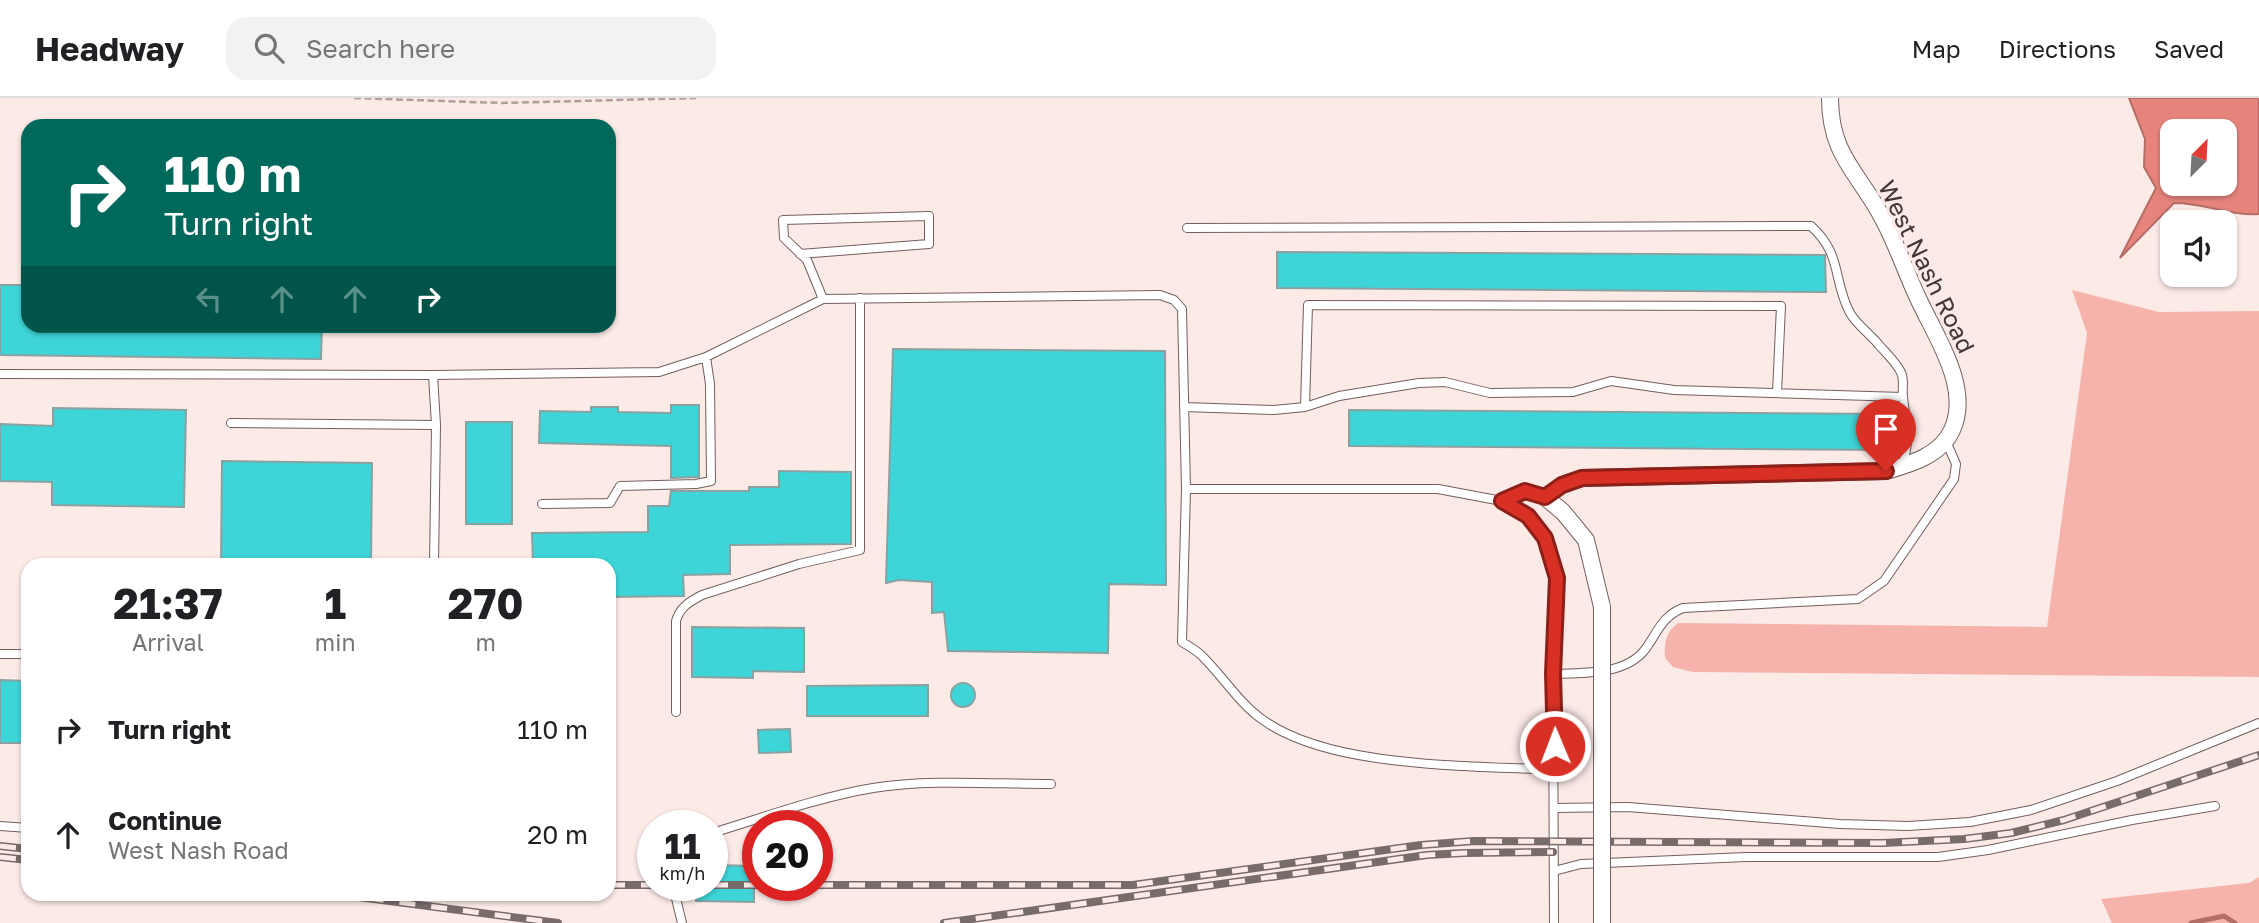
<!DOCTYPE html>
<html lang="en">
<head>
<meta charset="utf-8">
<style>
	:root { --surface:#fff; --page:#f2f2f2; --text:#202124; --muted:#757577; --line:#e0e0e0 }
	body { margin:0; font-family:"Golos Text",sans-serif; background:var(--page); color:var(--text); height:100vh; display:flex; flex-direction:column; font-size:26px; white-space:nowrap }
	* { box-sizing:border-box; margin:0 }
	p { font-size:23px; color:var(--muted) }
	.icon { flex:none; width:38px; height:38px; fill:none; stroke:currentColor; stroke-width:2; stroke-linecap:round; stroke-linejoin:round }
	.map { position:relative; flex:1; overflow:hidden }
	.panel { position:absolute; left:21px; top:460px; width:595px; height:343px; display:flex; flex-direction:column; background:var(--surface); border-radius:21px; box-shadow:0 2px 5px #0004 }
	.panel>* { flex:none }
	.guide { position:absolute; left:21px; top:21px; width:595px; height:214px; border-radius:21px; box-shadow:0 2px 5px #0004; background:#00695c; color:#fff; overflow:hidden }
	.needle { width:46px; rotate:24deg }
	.fabs { position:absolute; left:2160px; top:21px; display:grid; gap:14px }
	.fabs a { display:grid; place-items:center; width:77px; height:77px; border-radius:14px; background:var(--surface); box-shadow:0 2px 5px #0004; font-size:35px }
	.speed { position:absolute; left:637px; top:712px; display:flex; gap:14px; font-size:35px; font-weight:700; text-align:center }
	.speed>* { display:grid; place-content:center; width:91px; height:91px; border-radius:50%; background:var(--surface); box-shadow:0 2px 5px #0004; line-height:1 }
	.speed small { font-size:18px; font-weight:400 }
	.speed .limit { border:10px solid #d22; background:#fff; color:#111 }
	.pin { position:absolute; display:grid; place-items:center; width:60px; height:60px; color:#fff; margin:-72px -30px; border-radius:50% 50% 50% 0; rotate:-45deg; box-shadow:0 0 7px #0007 }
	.pin .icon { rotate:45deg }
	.me { position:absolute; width:77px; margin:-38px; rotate:359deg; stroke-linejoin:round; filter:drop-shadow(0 0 5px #0008) }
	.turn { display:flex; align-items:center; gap:24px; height:147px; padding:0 28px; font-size:32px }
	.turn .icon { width:91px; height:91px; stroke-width:2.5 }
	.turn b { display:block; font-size:49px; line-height:60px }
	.lanes { display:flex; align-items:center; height:66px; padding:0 28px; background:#0003; justify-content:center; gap:35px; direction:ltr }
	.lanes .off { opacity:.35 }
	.eta { display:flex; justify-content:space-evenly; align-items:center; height:119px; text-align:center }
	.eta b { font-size:42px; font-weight:700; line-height:49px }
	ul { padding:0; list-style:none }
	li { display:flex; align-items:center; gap:21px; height:105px; padding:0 28px }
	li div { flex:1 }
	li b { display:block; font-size:26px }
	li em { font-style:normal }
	header { display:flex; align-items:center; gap:42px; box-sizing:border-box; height:98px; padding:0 35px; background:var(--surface); border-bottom:2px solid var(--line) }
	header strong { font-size:33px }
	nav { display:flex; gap:38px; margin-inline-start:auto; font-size:24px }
	.search { width:490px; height:63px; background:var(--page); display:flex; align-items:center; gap:18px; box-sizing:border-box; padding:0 24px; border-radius:21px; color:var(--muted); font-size:26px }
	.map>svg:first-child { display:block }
	.green { fill:#f5b3ac }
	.water { fill:#e6847c; stroke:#b46d67; stroke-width:2; fill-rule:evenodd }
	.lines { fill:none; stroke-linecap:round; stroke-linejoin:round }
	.stream { stroke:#b46d67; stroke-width:5 }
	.building { fill:#3ed5d8; stroke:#8aa1a1; stroke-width:2 }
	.service-casing { stroke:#725f5d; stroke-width:10 }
	.minor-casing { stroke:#725f5d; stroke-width:18 }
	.path { stroke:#ae9f9d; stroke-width:2.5; stroke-dasharray:7 3.5; stroke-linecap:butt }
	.service { stroke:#fff; stroke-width:8 }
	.minor { stroke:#fff; stroke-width:16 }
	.rail-casing { stroke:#786c6b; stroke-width:8 }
	.rail { stroke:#fceae7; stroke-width:5; stroke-dasharray:16; stroke-linecap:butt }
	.minor-bridge-casing { stroke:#725f5d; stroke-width:18; stroke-linecap:butt }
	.minor-bridge { stroke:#fff; stroke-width:16 }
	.route-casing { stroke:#8d1f18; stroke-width:18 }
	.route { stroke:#d93025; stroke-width:12 }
	.labels { text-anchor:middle; stroke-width:7; stroke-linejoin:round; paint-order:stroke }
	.street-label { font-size:24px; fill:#403736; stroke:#fceae7 }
</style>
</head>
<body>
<header>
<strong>Headway</strong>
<div class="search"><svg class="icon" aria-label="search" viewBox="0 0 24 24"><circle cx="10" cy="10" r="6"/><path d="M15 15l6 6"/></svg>Search here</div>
<nav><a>Map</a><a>Directions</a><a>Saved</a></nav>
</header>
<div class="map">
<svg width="2259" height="825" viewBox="0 0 2259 825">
	<rect width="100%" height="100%" fill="#fceae7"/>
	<path class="green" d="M2072,192l87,22 100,-1v366l-566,-5 -20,-5 -8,-9c-1,-15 1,-26 13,-35l369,4 40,-294z
		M2259,779v46h-147l-11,-24 148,-16z"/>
	<path class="water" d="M2129,0h130v116c-29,2 -54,-11 -85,-11l-54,55 36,-70 -12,-21 1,-28zM2172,33h52v53h-52z"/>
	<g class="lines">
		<path class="stream" d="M2191,825l33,-7 11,7"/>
	</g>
	<path class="building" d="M1277,154l548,3 1,37 -549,-4z
		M0,187h28v41h294l-1,33 -321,-4z
		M893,251l272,2 1,234 -57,-1 -1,69 -160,-2 -4,-39 -12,1v-31l-33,-2 -13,3z
		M671,307h28v72l-28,1v-32l-132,-3 1,-32 51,1v-5h27v5l53,1z
		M53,310l133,2 -2,97 -132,-2v-23l-52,-1v-57l53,2z
		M1349,312l542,4v36l-542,-4z
		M466,324h46v102h-46z
		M222,363l150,2 -1,102h-150z
		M779,373l72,1v72l-121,1v29l-47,1 1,21 -75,1v-32h-76l-1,-32 116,-1v-26h21l2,-15h78v-4h30z
		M692,529l112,1v44l-51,-1v7l-61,-1z
		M0,582l28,1v62h-28z
		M951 597a12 12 0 1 1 24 0a12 12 0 1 1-24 0Z
		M928,587v31h-121v-30z
		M790,631l1,23 -32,1 -1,-23z
		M712,767l42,1v36l-58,-1 1,-15h15z"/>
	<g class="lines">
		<defs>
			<path id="service" d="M1187,130l624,-2c32,29 21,53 39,87 7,12 20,21 29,32 7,8 20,20 23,30 2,6 0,15 1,22 3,27 8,42 -1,69
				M800,156l129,-10v-28l-146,4 1,18 23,22 16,39
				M0,276l433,1 226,-3 47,-15 117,-58 337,-4 14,5 8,9 4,180
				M433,277l3,50 -2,140
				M1184,309l90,3 31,-3 34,-11 80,-13 26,-1 45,11 83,-1 38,-11 63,9 229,7
				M1305,309l3,-102 473,1 -4,87
				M231,325l205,2
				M1502,403l23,-10 20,6
				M542,406l68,-1 10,-17 76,-2 15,-3 -1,-97 -4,-27
				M0,556h28
				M1553,576c28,-1 70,1 90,-22 14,-17 17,-35 40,-44l175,-9 26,-18 70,-102 2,-15 -10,-23
				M676,614v-91c4,-14 13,-19 26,-26l97,-31 61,-14v-252
				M1554,710l74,-1 212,17 68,2 62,-4 61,-12 86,-29 142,-58
				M0,728l28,2
				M712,735c53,-16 107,-36 161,-45 55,-9 122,-4 178,-4
				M1554,773l27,-7 165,-7h192l50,-7 144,-30 83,-14
				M673,788l9,37
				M1554,825l-1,-249 4,-97 -12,-39 -17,-22 -26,-15 -64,-12h-252l-4,153c8,5 16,9 22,16 20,20 35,45 59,62 69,49 208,45 292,50"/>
			<path id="minor" d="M1602,509l-16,-67 -23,-28 -18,-15 17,-12 20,-7 304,-7c25,-7 55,-16 66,-41 20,-43 -18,-96 -35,-134 -12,-26 -21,-54 -35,-79 -24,-45 -52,-62 -52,-119"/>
		</defs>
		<use href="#service" class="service-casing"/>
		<use href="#minor" class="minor-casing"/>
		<path class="path" d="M354,0l148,5 194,-5"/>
		<use href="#service" class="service"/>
		<use href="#minor" class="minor"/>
		<defs>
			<path id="rail" d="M0,748l28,3
				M0,759l28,3
				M609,787h44
				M712,787h46
				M817,787h316l288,-40 53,-4 409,2 81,-4 47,-6 53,-13 195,-65
				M336,796l222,29
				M944,825l483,-68 37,-2 89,-1"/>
		</defs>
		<use href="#rail" class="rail-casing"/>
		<use href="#rail" class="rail"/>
		<defs>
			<path id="minor-bridge" d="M1602,509v316"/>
		</defs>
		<use href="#minor-bridge" class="minor-bridge-casing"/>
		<use href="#minor-bridge" class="minor-bridge"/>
	</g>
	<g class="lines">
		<defs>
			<path id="route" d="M1555,648l-2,-72 4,-96 -12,-40 -17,-22 -26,-15 23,-10 20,6 17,-12 20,-7 304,-7"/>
		</defs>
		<use href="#route" class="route-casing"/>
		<use href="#route" class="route"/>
	</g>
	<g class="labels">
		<g class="street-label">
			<text transform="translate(1926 169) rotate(64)" y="8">West Nash Road</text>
		</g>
	</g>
</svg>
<div class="fabs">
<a><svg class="needle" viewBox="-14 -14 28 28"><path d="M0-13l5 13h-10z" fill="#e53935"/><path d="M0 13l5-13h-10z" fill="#757577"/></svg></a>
<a><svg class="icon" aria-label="sound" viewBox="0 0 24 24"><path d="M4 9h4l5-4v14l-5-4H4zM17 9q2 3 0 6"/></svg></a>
</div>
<div class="speed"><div>11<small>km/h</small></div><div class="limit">20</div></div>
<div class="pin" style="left:1886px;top:373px;background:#d93025"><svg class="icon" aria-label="arrive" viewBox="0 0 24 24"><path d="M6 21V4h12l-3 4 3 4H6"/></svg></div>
<svg class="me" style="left:1555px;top:648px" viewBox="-20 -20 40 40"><circle r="17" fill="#d93025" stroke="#fff" stroke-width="3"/><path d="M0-11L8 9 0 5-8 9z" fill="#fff"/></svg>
<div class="guide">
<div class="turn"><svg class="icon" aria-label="right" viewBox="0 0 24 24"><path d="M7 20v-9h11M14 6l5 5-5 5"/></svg><div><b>110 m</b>Turn right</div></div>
<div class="lanes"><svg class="icon off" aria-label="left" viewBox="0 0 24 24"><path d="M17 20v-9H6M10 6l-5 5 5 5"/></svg><svg class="icon off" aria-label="ahead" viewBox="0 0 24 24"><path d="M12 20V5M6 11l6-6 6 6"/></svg><svg class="icon off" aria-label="ahead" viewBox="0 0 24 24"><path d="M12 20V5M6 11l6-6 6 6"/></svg><svg class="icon" aria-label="right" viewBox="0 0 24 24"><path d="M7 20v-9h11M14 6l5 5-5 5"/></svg></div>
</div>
<section class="panel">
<div class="eta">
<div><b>21:37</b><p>Arrival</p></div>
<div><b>1</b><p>min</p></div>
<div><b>270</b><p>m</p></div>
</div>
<ul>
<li><svg class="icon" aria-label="right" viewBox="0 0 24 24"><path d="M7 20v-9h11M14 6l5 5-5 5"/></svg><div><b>Turn right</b></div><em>110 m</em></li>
<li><svg class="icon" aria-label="ahead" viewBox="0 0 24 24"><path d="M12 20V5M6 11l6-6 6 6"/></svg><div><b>Continue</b><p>West Nash Road</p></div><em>20 m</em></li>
</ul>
</section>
</div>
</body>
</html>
